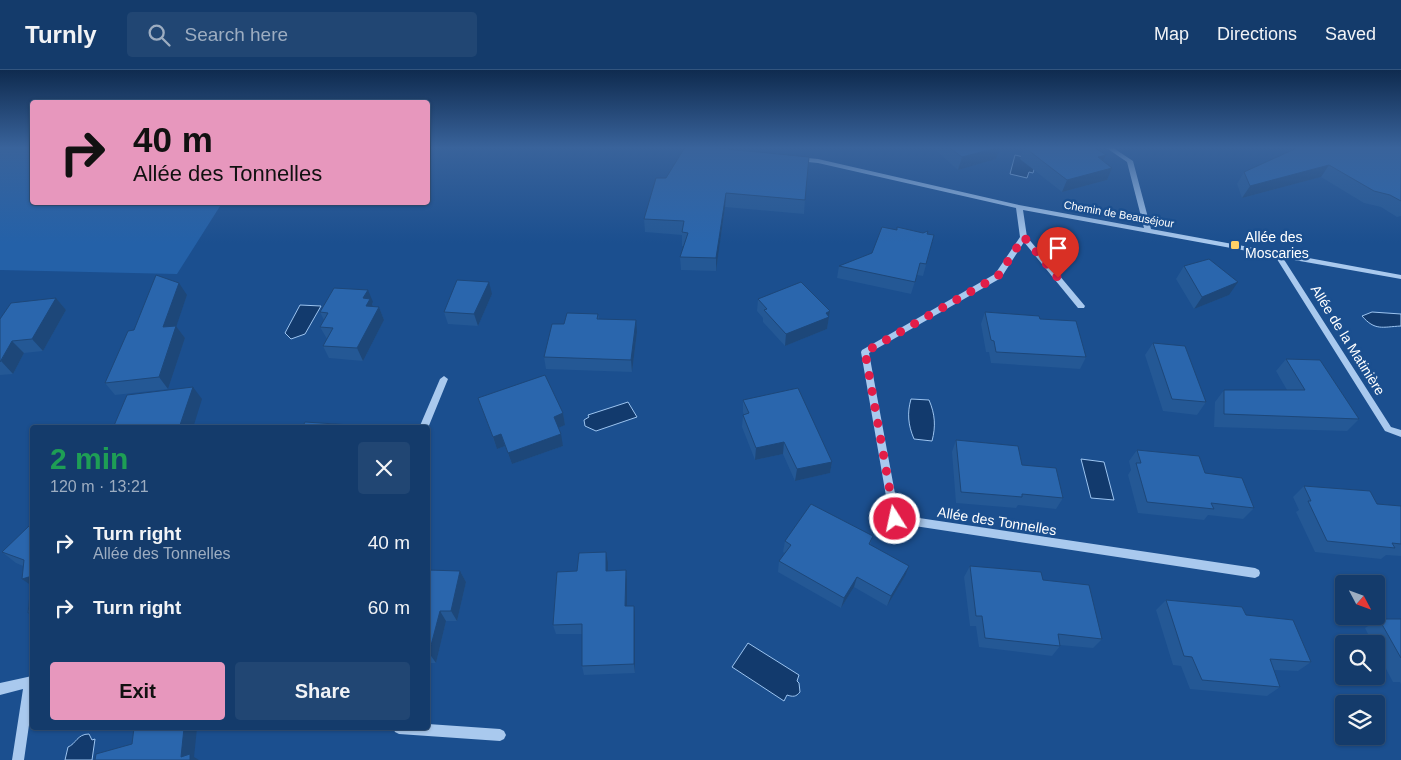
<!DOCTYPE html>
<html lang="en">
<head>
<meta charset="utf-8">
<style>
	:root { --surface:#143b6b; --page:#214673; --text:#f1f3f6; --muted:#9dadc1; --line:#33557e; --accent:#e797bd }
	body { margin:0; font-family:Helvetica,sans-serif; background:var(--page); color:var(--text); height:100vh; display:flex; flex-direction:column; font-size:19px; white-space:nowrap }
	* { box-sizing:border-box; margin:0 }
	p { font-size:16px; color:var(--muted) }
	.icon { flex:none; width:28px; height:28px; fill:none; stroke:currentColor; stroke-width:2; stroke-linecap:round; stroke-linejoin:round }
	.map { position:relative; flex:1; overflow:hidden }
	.details { position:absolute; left:30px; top:355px; width:400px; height:305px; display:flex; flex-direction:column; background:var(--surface); border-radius:5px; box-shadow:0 1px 4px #0004,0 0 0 1px var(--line) }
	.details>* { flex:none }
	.banner { position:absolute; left:30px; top:30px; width:400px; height:105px; border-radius:5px; box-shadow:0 1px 4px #0004,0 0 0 1px var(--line); background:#e797bd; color:#111; overflow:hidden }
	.needle { width:32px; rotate:131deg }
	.controls { position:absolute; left:1335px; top:505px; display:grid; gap:10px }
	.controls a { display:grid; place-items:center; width:50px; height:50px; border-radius:5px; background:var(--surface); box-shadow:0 1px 4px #0004,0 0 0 1px var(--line); font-size:25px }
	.pin { position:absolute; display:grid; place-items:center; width:42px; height:42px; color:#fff; margin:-51px -21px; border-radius:50% 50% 50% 0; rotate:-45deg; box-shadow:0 0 5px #0007 }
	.pin .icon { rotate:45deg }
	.me { position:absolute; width:55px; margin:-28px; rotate:350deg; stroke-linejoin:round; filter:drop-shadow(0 0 4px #0008) }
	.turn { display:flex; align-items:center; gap:18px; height:105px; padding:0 20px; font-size:22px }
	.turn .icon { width:65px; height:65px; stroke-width:2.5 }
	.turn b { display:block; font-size:35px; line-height:42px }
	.round { display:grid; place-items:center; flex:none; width:52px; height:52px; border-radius:5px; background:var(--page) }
	.headline { display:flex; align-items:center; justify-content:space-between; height:85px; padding:0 20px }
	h1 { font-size:30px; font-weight:700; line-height:38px; color:#1e9e55 }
	.button { display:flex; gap:10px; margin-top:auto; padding:10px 20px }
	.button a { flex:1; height:58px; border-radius:5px; background:var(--accent); color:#111; font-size:20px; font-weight:700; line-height:58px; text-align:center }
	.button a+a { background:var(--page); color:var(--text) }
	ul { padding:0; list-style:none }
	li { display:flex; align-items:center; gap:15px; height:65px; padding:0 20px }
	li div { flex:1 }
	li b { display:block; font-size:19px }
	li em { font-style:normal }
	header { display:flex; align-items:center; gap:30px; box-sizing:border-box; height:70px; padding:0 25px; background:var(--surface); border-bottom:1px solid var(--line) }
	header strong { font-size:24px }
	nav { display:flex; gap:28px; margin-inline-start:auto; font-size:18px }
	.search { width:350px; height:45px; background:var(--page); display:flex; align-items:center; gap:12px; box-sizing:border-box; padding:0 18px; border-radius:5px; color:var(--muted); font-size:19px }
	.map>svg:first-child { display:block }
	.green { fill:#2461a8 }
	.water { fill:#123a6d; stroke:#9cc4f0 }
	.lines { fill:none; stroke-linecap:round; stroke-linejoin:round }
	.minor { fill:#a9c9ee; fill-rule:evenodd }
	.wall { fill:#245895 }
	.shaded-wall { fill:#1d4779 }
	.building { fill:#2a66ad; stroke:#1d4779 }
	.route { stroke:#e11d48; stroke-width:9; stroke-dasharray:0 16.2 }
	.poi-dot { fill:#ffd166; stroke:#1b4f8f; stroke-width:2 }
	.labels { text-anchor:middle; stroke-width:5; stroke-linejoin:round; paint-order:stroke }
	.far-street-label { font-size:11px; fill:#fff; stroke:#1b4f8f }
	.poi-label { font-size:14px; fill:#fff; stroke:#1b4f8f; text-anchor:start }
	.street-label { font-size:14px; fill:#fff; stroke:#1b4f8f }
</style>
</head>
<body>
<header>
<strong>Turnly</strong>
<div class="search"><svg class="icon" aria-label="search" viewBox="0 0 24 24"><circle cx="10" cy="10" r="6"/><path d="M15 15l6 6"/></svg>Search here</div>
<nav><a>Map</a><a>Directions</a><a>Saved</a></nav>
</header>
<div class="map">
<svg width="1401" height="690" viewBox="0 0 1401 690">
	<rect width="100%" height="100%" fill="#1b4f8f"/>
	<path class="green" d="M0,77h32v55l190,1 -45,71 -177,-4z"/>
	<path class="water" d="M1015,85l17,4 3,7 -2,7 -4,-1 -2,6 -17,-4z
		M300,235l21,1 -16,28 -14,5 -6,-6z
		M1372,242l29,2v12c-19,1 -26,5 -39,-10z
		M911,329l18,1c6,14 7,26 3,41l-18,-2c-6,-14 -7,-26 -3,-40z
		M628,332l9,15 -41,14 -11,-5 -1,-6 5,-3 -1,-2z
		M1081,389l23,3 10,38 -23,-2z
		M748,573l51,32 -2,6 2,2 1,9c-4,5 -7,5 -13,3l-3,6 -52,-34z
		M89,664l3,6 3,-1 -3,21h-27l3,-13c8,-3 9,-13 21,-13z"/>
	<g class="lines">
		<path class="minor" d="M1105,77h7l21,14 18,68 250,46v4l-118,-21 108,169 10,3v7l-16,-6 -110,-175 -252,-46 4,27 58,69 -1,2h-6l-54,-66 -23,36 -132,75 30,162 356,53 4,2 1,3 -1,3 -4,2 -360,-55 -3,-1 -2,-3 -29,-167 1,-2 133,-76 25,-37 -4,-29 -198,-45 -20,-2 -3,-2 3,-2 20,2 201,46 125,23 -17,-66z
			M444,306l4,3 -20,49h-9l21,-49z
			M32,606v28l-8,56h-12l11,-71 -23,6v-12z
			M428,654l72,5 4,2 2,4 -2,4 -4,2 -101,-7 -4,-2 -2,-4h35z"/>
	</g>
	<path class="wall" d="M932,77h68l-4,12 -38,11z
		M1024,77l82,8 -3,6 9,7 -5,12 -45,12 -42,-33z
		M1299,77h102v69l-4,1 -16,-10 -17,-4 -43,-26 -79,21 -5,-14 7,-12z
		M666,108l139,22 -1,14 -79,-7 -9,64 -35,-1 -1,-13 4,-11h-2v-11l-37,-3 -1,-13z
		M897,160l37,5 -11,41 -6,-1 -6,19 -74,-16 2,-12 33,-13z
		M1184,196l45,29 -35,14 -18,-30z
		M492,224l-14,32 -30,-2 -4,-12z
		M187,225l-11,31 9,12 -17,51 -53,6 -10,-12 29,-53z
		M56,228l10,12 -23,41 -19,2 -11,21 -13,1v-56z
		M758,229l72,12 -3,18 -42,17 -22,-24v-4l-6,-7z
		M373,232l-1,2 2,3h5l5,13 -21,41 -34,-3 -6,-12 4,-7 -7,-12 4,-7 -4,-8z
		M985,242l55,7 46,38 -6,12 -89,-6 -2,-11h-3l-5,-28z
		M598,244l1,5 38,13 -5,40 -86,-3 -2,-12 20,-33z
		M1153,273l53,59 -9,13 -34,-4 -18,-56z
		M1286,289l73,60 -12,12 -133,-4 1,-25 9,-12h63l-11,-19z
		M478,328l85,15 2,12 -7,3 5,18 -51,18 -7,-18 -8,3z
		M743,330l89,62 -2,11 -35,8 -12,-27 -28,6 -13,-33 1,-12h1l-1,-3z
		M956,370l66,25 41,33 -7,11 -38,-4 -2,3 -60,-5 -4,-51z
		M1137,380l68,23 49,35 -11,11 -35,-4 -4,5 -66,-7 -10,-38 3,-5 -2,-9z
		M1304,416l73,18 24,2v50l-15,-1 -5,4 -66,-7 -19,-40 3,-2 -6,-13z
		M32,455l-1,60 -8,-19 -7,-3 -14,-11z
		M873,466l-3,9 35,31 -18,30 -33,-19 -13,21 -63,-36 1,-11 6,-8 -2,-1 2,-11z
		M606,482l2,10v9l18,-1 1,10v26l8,9v58l-51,2 -2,-9v-32h-26l-3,-9 24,-54z
		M970,496l73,14 59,59 -9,9 -33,-3v1l-8,10 -73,-9 -3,-21h-6l-6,-49z
		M428,500l32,1 6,11 -9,39h-11l-10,42h-8z
		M1166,530l80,15 65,47 -13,9 -24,-1 6,17 -13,9 -77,-7 -9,-23 -8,-1 -17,-55z
		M1379,549h22v65l-1,-2h-7l-17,-32v-6h-3l-8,-16z"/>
	<path class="shaded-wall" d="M1000,77l-4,12 -38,11 4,-13z
		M1106,85l-6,12 -2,-10z
		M1329,95l-8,12 -79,21 8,-12z
		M1112,98l-5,12 -45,12 5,-12z
		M726,123l-1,14 -9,64v-13z
		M489,212l3,12 -14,32 -4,-12z
		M1238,212l-9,13 -35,14 8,-12z
		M179,213l8,12 -15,44 -9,-12z
		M368,220l5,12 -1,2 3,7 -4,8 -8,-21z
		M56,228l10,12 -23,41 -11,-12z
		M379,237l5,13 -21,41 -6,-13z
		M830,241l-3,18 -42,17 1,-12z
		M636,250l1,12 -5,40 -1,-12z
		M176,256l9,12 -17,51 -9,-12z
		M12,271l12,12 -11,21 -12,-13z
		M193,317l9,12 -9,29h-22z
		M563,343l2,12 -9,4 -2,-12z
		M501,364l4,12 -8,3 -4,-12z
		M561,364l2,12 -51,18 -4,-11z
		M784,372l-1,12 -28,6 1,-12z
		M832,392l-2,11 -35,8 2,-12z
		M606,482l2,10v19l-2,-10z
		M909,496l-4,10 -18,30 4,-10z
		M626,500l1,10v35l-2,-9z
		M460,501l6,11 -9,39 -6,-10z
		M32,506v10l-10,-7z
		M857,507l-3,10 -13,21 3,-10z
		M634,536l1,9v58l-1,-9z
		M440,541l6,10 -10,42 -7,-10z
		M184,658h13l-3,29 5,3h-14l-4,-3z"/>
	<path class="building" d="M685,77h22l102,10 -4,43 -79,-7 -10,65 -36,-1 8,-24 -6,-1 2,-11 -40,-2 12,-41h10z
		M949,77h51l-38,10z
		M1024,77h70l12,8 -8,2 14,11 -45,12z
		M1299,77h98l4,2v52l-11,-6 -16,-4 -45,-26 -79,21 -6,-14z
		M882,157l15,3v-3l26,6 5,-2 -1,3 7,1 -8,29 -6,-1 -5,19 -76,-16 33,-13z
		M1209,189l29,23 -36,15 -18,-31z
		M156,205l23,8 -16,44 13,-1 -17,51 -54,6 23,-52 6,-1z
		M457,210l32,2 -15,32 -30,-2z
		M801,212l29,29 -4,2 3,4 -43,17 -22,-24 3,-1 -9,-10z
		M334,218l34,2 -5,8 7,1 -4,7 13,1 -22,41 -34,-2 10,-18 -13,-1 8,-14 -8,-1z
		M56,228l-24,41 -20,2 -12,21v-43l11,-16z
		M985,242l54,4 1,3 36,2 10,36 -90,-5 -2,-11 -3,-1z
		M567,243l31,1 -1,5 39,1 -5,40 -87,-3 8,-33h12z
		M1153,273l32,3 21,56 -34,-3z
		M1286,289l34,1 39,59 -135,-5v-24h81z
		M545,305l18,38 -9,4 7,17 -53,19 -7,-19 -8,3 -15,-39z
		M193,317l-13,38 -8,2 -1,1h-58l14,-33z
		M798,318l34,74 -35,7 -13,-27 -28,6 -13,-33 6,-2 -6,-13z
		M305,352l61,4v2h-64z
		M956,370l62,6 4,19 34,3 7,30 -41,-4v3l-61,-5z
		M1137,380l62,6 6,17 37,5 12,30 -43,-5 3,6 -67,-7 -11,-39h5z
		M1304,416l66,5 7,13 24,2v38l-9,-1 3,5 -68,-7 -19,-40h3z
		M811,434l62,32 -4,8 40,22 -18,30 -34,-19 -13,21 -65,-37 12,-16 -6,-4z
		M32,455v87l-4,1 4,-37 -10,3 2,-19 -22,-8 27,-26z
		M606,482v19l20,-1 -1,36h9v58l-52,2v-42l-29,1 4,-53 20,-1 2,-18z
		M970,496l71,6 2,8 46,5 13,54 -44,-5 2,12 -75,-8 -3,-22h-6z
		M428,500l32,1 -9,40h-11l-11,42h-1z
		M1166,530l76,7 4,8 47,5 18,42 -41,-3 10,28 -78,-7 -10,-23 -8,-1z
		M1379,549h22v39z
		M134,658h50l-3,29 9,-3v6h-95l1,-6 36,-10z"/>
	<linearGradient id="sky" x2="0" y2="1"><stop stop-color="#0f2b4f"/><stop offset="0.45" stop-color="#39639b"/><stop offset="1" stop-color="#39639b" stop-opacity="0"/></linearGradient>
	<rect width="1401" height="173" fill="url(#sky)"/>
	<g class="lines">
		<path class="route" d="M895,449l-30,-167 133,-76 26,-39 34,41"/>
	</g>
	<rect class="poi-dot" x="1230" y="170" width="10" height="10" rx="2.5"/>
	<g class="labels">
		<g class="far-street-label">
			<text transform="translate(1119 144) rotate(10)" y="4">Chemin de Beauséjour</text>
		</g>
		<g class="poi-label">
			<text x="1245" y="172">Allée des<tspan x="1245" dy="16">Moscaries</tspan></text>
		</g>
		<g class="street-label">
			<text transform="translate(1348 270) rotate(58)" y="5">Allée de la Matinière</text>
			<text transform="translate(997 451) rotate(9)" y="5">Allée des Tonnelles</text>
		</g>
	</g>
</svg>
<div class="controls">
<a><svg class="needle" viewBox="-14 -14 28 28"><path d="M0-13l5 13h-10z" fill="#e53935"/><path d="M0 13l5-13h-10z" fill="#9dadc1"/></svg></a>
<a><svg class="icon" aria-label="search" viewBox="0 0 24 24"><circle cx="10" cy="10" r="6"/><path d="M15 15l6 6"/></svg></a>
<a><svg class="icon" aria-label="layers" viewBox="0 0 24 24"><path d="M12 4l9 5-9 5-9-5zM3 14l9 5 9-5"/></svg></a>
</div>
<div class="pin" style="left:1058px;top:208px;background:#d93025"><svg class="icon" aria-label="arrive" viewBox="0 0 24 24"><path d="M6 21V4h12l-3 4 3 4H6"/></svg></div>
<svg class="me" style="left:895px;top:449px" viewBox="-20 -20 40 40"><circle r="17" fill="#e11d48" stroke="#fff" stroke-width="3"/><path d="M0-11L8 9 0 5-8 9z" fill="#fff"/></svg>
<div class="banner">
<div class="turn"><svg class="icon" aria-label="right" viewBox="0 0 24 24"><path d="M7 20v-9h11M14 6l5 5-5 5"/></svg><div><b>40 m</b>Allée des Tonnelles</div></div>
</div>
<section class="details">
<div class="headline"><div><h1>2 min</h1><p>120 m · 13:21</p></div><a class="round"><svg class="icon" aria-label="close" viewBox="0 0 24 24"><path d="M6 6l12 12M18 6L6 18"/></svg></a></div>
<ul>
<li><svg class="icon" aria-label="right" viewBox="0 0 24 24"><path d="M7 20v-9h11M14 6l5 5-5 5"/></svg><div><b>Turn right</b><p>Allée des Tonnelles</p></div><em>40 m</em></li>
<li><svg class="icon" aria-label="right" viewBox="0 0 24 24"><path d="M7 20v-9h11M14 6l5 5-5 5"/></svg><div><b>Turn right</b></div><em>60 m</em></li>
</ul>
<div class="button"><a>Exit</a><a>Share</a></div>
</section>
</div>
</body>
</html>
